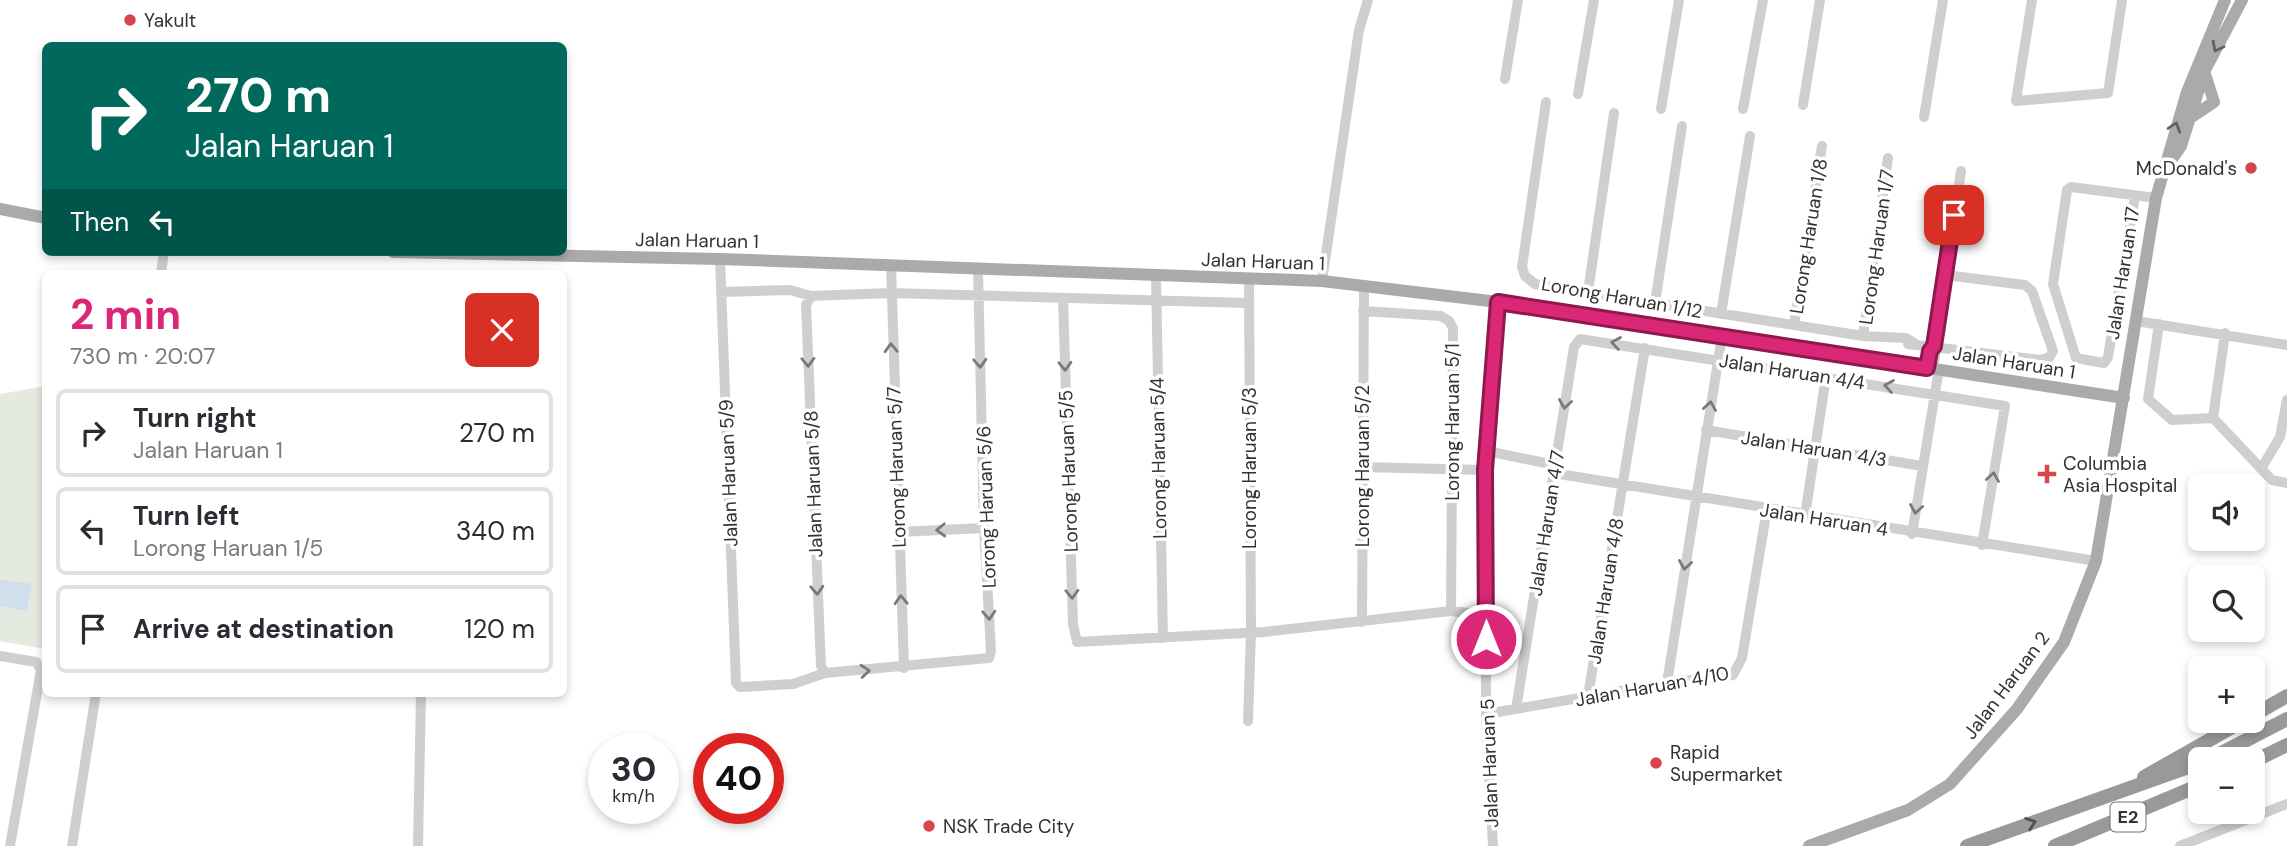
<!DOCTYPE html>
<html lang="en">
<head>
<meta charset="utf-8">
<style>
	:root { --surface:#fff; --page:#f7f7f7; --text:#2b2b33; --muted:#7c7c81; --line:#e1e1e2; --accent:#db2777 }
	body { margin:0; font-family:"DM Sans",sans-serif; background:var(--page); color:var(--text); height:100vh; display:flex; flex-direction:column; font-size:26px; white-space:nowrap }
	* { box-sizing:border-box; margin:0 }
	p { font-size:23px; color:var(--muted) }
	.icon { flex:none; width:38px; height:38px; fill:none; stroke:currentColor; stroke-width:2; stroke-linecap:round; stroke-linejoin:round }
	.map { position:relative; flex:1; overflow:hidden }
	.details { position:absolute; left:42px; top:270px; width:525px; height:427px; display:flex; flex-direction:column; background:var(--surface); border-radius:10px; box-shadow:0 4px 10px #0003 }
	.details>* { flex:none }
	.guide { position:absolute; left:42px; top:42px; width:525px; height:214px; border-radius:10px; box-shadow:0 4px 10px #0003; background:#00695c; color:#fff; overflow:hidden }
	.buttons { position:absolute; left:2188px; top:474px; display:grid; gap:14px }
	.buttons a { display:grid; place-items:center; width:77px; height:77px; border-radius:10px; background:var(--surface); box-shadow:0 4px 10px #0003; font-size:35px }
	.speed { position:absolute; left:588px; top:733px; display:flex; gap:14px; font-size:35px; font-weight:700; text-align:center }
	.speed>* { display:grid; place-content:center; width:91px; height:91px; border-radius:50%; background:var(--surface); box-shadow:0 4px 10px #0003; line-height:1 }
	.speed small { font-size:18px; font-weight:400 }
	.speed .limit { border:10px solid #d22; background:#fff; color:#111 }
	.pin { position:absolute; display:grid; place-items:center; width:60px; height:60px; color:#fff; margin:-30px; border-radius:14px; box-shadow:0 4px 10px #0006 }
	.me { position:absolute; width:77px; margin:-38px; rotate:0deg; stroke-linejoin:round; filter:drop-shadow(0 0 5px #0008) }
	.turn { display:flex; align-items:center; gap:24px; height:147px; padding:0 28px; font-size:32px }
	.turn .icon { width:91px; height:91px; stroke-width:2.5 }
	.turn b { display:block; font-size:49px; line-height:60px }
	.then { display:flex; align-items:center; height:66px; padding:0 28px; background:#0003; gap:14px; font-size:26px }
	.round { display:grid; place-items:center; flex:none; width:74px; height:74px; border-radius:10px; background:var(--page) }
	.headline { display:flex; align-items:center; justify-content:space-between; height:119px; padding:0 28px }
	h1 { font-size:42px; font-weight:700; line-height:52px; color:var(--accent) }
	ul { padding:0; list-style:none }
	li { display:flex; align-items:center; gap:21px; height:88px; margin:0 14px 10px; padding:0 14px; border:4px solid var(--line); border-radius:10px }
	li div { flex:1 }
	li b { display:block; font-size:26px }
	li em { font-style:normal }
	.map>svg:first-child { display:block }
	.garden { fill:#e4eadf }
	.water { fill:#d0dfeb }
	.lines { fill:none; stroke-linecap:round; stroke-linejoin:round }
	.minor { stroke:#cfcfcf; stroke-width:10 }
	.major { stroke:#aaa; stroke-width:12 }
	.highway { stroke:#999; stroke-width:14 }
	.oneway { stroke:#626262 }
	.oneway2 { stroke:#797979 }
	.oneway3 { stroke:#515151 }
	.route-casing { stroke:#8e194d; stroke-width:18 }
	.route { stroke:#db2777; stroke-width:12 }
	.poi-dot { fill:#d7464c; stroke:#fff; stroke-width:2.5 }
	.labels { text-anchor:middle; stroke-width:7; stroke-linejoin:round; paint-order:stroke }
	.shield { fill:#fff; stroke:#707070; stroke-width:2 }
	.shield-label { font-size:18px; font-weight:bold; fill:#323232 }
	.poi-label { font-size:19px; fill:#323232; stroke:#fff; text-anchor:start }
	.street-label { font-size:19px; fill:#323232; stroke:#fff }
</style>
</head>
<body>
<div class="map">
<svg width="2287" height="846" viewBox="0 0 2287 846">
	<rect width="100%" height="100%" fill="#fff"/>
	<path class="garden" d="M45,386v263l-45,-8v-247z"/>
	<path class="water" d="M0,579l32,5 -5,27 -27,-5z"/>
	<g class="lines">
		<path class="minor" d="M2032,0l-16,101 92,-8 14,-93
			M1505,79l13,-79
			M1578,94l16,-94
			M1546,102l-24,165 3,9 10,8 328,52 43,2 8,5
			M1803,105l17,-105
			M1661,109l18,-109
			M1743,109l20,-109
			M1924,117l19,-117
			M2135,196l-27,161 -4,6 -28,-5 -23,-74 14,-94 4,-3 85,11
			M720,259l16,424 4,4 53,-3 32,-11 164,-15 2,-7 -7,-123 -6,-258
			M891,265l13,403
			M161,273l3,-21
			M1156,277l7,361
			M1322,281l37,-251 9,-30
			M721,292l69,-2 21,6 79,-3 357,10
			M1588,292l26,-179
			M811,296l-5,9 15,361 4,7
			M1063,298l10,326 4,18 187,-10 187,-21 35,4
			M1655,303l27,-177
			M1363,311l78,5 8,5 4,7 -2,283
			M1721,314l29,-178
			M2136,321l151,24
			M2159,324l-11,75 24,21 41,-2
			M1794,325l28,-179
			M2225,333l-12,85 59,62 15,3
			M1863,336l25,-178
			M1908,344l132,16 9,-2 4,-7 -21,-60 -7,-6 -80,-10
			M1933,369l28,-198
			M1706,430l216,36
			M1487,451l68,14
			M1361,467l124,3
			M2261,469l19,-32 7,-37
			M1553,473l543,88
			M1805,516l21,-140
			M898,532l86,-4
			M1912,534l27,-165
			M1362,622l2,-336
			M0,656l36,6 5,8 -31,176
			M1667,683l55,-347
			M1588,696l57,-348
			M1516,709l58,-362 6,-8 425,67 -23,139
			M1486,714l181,-31 66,-8 9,-17 25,-149
			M1248,721l3,-89 -2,-352
			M72,846l24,-153
			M418,846l3,-153
			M1493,846l-7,-132 -1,-244 13,-168
			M2180,846l107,-42"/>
		<path class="major" d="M2190,118l24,-16 -9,-28
			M2170,162l11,-16 24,-76 37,-70
			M0,209l46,9
			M393,252l327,7 602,22 176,21 626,96
			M1809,846l99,-36 42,-26 67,-75 47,-67 32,-81 60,-363 31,-106 38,-92"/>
		<path class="highway" d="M2252,716l35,-20
			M2208,760l79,-41
			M2252,762l35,-17
			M2144,777l99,-56
			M1967,846l233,-83
			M2055,846l145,-61"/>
	</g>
	<defs><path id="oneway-chevron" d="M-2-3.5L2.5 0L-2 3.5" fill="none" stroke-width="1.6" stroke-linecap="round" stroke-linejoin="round" transform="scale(1.75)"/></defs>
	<g class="oneway">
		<use href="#oneway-chevron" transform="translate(2217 47) rotate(117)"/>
		<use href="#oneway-chevron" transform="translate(2175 127) rotate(-72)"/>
	</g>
	<g class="oneway2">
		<use href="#oneway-chevron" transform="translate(1616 343) rotate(-171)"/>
		<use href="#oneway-chevron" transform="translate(891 348) rotate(-92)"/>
		<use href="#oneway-chevron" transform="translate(808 362) rotate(88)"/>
		<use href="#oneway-chevron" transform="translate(980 363) rotate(87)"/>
		<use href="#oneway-chevron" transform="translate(1065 366) rotate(88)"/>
		<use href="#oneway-chevron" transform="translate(1889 386) rotate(-171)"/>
		<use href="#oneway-chevron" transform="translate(1565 404) rotate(99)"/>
		<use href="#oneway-chevron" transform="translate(1710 406) rotate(-81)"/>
		<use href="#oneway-chevron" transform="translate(1993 477) rotate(-81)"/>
		<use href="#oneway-chevron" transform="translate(1916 509) rotate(99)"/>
		<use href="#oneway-chevron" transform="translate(941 530) rotate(178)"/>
		<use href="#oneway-chevron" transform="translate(1685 565) rotate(99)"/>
		<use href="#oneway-chevron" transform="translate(817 590) rotate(87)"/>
		<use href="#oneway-chevron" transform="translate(1072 594) rotate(88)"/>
		<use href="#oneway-chevron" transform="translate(901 600) rotate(-92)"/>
		<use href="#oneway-chevron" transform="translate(989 615) rotate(87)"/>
		<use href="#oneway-chevron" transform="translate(865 671) rotate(-5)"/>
	</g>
	<use class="oneway3" href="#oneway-chevron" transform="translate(2031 823) rotate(-19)"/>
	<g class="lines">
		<defs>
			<path id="route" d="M1486,639l-1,-169 13,-168 429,66 3,-17 4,-5 20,-131"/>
		</defs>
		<use href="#route" class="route-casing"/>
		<use href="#route" class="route"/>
	</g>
	<g class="poi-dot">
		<circle cx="130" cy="20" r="7"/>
		<circle cx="2251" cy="168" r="7"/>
		<path d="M2043.5 463.5h7v7h7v7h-7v7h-7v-7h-7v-7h7z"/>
		<circle cx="1656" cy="763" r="7"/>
		<circle cx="929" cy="826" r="7"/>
	</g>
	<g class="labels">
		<rect class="shield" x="2110.5" y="802.5" width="35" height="29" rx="5"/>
		<g class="shield-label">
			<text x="2128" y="823">E2</text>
		</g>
		<g class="poi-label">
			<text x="144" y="27">Yakult</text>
			<text x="2237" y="175" text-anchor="end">McDonald's</text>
			<text x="2063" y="470">Columbia<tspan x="2063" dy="22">Asia Hospital</tspan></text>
			<text x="1670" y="759">Rapid<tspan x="1670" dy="22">Supermarket</tspan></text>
			<text x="943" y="833">NSK Trade City</text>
		</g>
		<g class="street-label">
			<text transform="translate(1808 236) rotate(-81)" y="7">Lorong Haruan 1/8</text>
			<text transform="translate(697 240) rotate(1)" y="7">Jalan Haruan 1</text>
			<text transform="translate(1876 247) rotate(-82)" y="7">Lorong Haruan 1/7</text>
			<text transform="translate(1263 261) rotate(2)" y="7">Jalan Haruan 1</text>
			<text transform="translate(2122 273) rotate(-81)" y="7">Jalan Haruan 17</text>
			<text transform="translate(1622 297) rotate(10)" y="7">Lorong Haruan 1/12</text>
			<text transform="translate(2014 362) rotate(9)" y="7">Jalan Haruan 1</text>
			<text transform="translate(1792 371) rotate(9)" y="7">Jalan Haruan 4/4</text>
			<text transform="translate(1452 422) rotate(-90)" y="7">Lorong Haruan 5/1</text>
			<text transform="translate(1814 448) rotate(9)" y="7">Jalan Haruan 4/3</text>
			<text transform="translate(1158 458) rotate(-91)" y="7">Lorong Haruan 5/4</text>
			<text transform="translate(1362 466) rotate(-90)" y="7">Lorong Haruan 5/2</text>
			<text transform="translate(896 467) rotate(-92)" y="7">Lorong Haruan 5/7</text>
			<text transform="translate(1249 468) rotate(-90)" y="7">Lorong Haruan 5/3</text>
			<text transform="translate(1068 471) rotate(-92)" y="7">Lorong Haruan 5/5</text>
			<text transform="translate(728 473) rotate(-92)" y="7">Jalan Haruan 5/9</text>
			<text transform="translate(813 484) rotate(-92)" y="7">Jalan Haruan 5/8</text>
			<text transform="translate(986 507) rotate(-92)" y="7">Lorong Haruan 5/6</text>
			<text transform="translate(1824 519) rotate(9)" y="7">Jalan Haruan 4</text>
			<text transform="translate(1546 523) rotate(-81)" y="7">Jalan Haruan 4/7</text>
			<text transform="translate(1605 591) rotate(-81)" y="7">Jalan Haruan 4/8</text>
			<text transform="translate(2006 685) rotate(-53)" y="7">Jalan Haruan 2</text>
			<text transform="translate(1652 686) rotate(-10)" y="7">Jalan Haruan 4/10</text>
			<text transform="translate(1489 763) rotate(-92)" y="7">Jalan Haruan 5</text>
		</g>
	</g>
</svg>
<div class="buttons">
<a><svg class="icon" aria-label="sound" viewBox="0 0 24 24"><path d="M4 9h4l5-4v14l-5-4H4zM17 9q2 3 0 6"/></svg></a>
<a><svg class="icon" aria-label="search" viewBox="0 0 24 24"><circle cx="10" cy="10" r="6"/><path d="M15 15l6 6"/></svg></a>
<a>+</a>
<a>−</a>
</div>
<div class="speed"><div>30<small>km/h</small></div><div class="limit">40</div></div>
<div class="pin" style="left:1954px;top:215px;background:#d93025"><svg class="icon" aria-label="arrive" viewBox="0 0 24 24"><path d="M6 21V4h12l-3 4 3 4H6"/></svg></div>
<svg class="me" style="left:1486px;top:639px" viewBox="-20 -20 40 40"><circle r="17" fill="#db2777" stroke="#fff" stroke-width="3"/><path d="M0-11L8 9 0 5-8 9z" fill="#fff"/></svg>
<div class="guide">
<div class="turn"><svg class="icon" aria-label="right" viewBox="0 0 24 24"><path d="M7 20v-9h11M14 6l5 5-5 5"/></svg><div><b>270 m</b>Jalan Haruan 1</div></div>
<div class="then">Then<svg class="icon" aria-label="left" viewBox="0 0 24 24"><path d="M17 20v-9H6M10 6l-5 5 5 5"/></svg></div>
</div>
<section class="details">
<div class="headline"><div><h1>2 min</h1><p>730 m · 20:07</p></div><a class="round" style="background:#d93025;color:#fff"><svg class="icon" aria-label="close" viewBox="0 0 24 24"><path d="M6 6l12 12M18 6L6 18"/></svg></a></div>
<ul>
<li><svg class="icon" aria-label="right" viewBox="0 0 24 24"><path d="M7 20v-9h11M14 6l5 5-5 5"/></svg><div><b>Turn right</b><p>Jalan Haruan 1</p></div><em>270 m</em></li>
<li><svg class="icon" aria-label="left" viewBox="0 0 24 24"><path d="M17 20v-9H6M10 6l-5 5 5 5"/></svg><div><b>Turn left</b><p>Lorong Haruan 1/5</p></div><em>340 m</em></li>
<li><svg class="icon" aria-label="arrive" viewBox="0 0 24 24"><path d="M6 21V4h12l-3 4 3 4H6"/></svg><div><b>Arrive at destination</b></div><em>120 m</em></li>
</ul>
</section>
</div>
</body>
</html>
